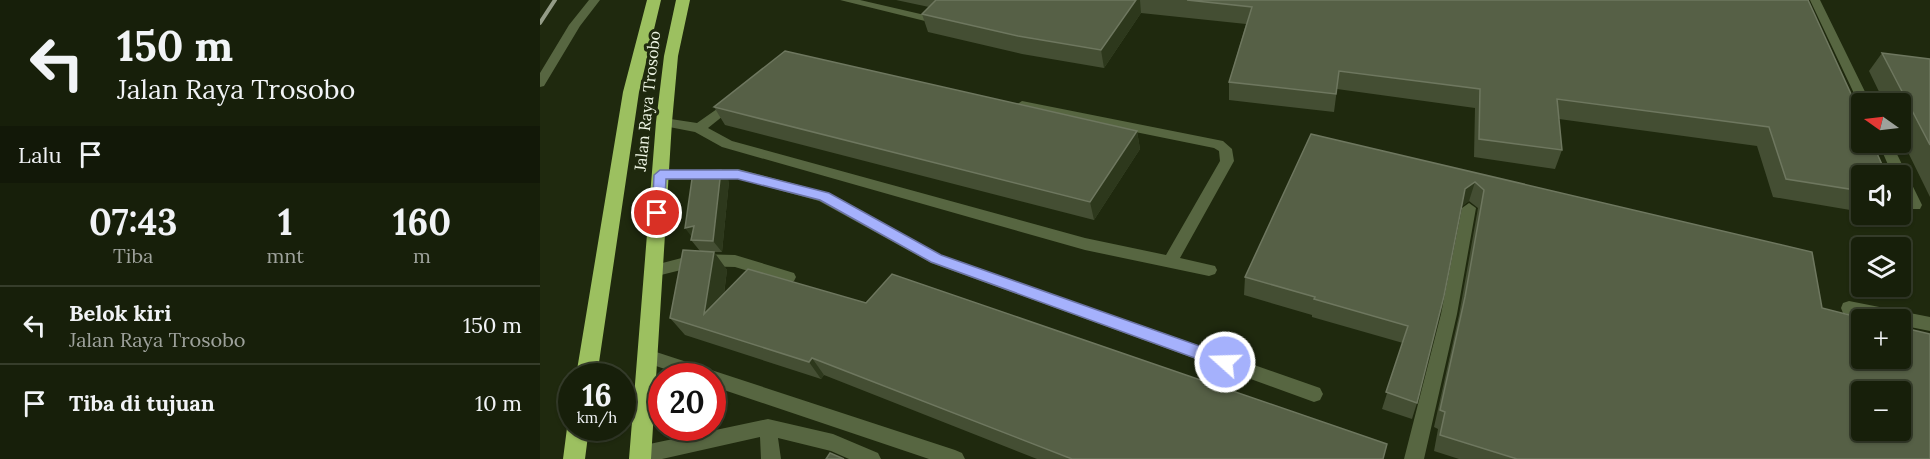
<!DOCTYPE html>
<html lang="id">
<head>
<meta charset="utf-8">
<style>
	:root { --surface:#171f0a; --page:#202713; --text:#f1f3f6; --muted:#9ea29c; --line:#363d2b }
	body { margin:0; font-family:Lora,serif; background:var(--page); color:var(--text); height:100vh; display:flex; flex-direction:column; font-size:22px; white-space:nowrap }
	* { box-sizing:border-box; margin:0 }
	p { font-size:20px; color:var(--muted) }
	.icon { flex:none; width:33px; height:33px; fill:none; stroke:currentColor; stroke-width:2; stroke-linecap:round; stroke-linejoin:round }
	.map { position:relative; flex:1; overflow:hidden }
	.sheet { display:flex; flex-direction:column; background:var(--surface); width:540px }
	.sheet>* { flex:none }
	.top-card { background:#171f0a; color:var(--text); overflow:hidden }
	.needle { width:39px; rotate:284deg }
	.fabs { position:absolute; left:1311px; top:93px; display:grid; gap:12px }
	.fabs a { display:grid; place-items:center; width:60px; height:60px; border-radius:6px; background:var(--surface); box-shadow:0 2px 4px #0004,0 0 0 2px var(--line); font-size:30px }
	.speed { position:absolute; left:18px; top:363px; display:flex; gap:12px; font-size:30px; font-weight:700; text-align:center }
	.speed>* { display:grid; place-content:center; width:78px; height:78px; border-radius:50%; background:var(--surface); box-shadow:0 2px 4px #0004,0 0 0 2px var(--line); line-height:1 }
	.speed small { font-size:15px; font-weight:400 }
	.speed .limit { border:9px solid #d22; background:#fff; color:#111 }
	.pin { position:absolute; display:grid; place-items:center; width:51px; height:51px; color:#fff; margin:-26px; border:3px solid #fff; border-radius:50%; box-shadow:0 2px 6px #0007 }
	.me { position:absolute; width:66px; margin:-33px; rotate:290deg; stroke-linejoin:round; filter:drop-shadow(0 0 4px #0008) }
	.turn { display:flex; align-items:center; gap:21px; height:126px; padding:0 18px; font-size:27px }
	.turn .icon { width:78px; height:78px; stroke-width:2.5 }
	.turn b { display:block; font-size:42px; line-height:51px }
	.then { display:flex; align-items:center; height:57px; padding:0 18px; background:#0003; gap:12px; font-size:22px }
	.eta { display:flex; justify-content:space-evenly; align-items:center; height:102px; text-align:center }
	.eta b { font-size:36px; font-weight:700; line-height:42px }
	ul { padding:0; list-style:none }
	li { display:flex; align-items:center; gap:18px; height:78px; padding:0 18px; border-top:2px solid var(--line) }
	li div { flex:1 }
	li b { display:block; font-size:22px }
	li em { font-style:normal }
	main { display:flex; flex:1; min-height:0 }
	.map>svg:first-child { display:block }
	.lines { fill:none; stroke-linecap:round; stroke-linejoin:round }
	.minor { fill:#576641; fill-rule:evenodd }
	.highway { fill:#9cc060; fill-rule:evenodd }
	.rail { stroke:#949c87; stroke-width:4 }
	.wall { fill:#444e33 }
	.shaded-wall { fill:#2d381c }
	.building { fill:#566046; stroke:#6e775f; stroke-width:1.5; fill-rule:evenodd }
	.route { fill:#a5b1fc; stroke:#6b73a4; stroke-width:1.5 }
	.labels { text-anchor:middle; stroke-width:6; stroke-linejoin:round; paint-order:stroke }
	.street-label { font-size:16px; fill:#edf4e3; stroke:#1f290e }
</style>
</head>
<body>
<main>
<section class="sheet">
<div class="top-card">
<div class="turn"><svg class="icon" aria-label="left" viewBox="0 0 24 24"><path d="M17 20v-9H6M10 6l-5 5 5 5"/></svg><div><b>150 m</b>Jalan Raya Trosobo</div></div>
<div class="then">Lalu<svg class="icon" aria-label="arrive" viewBox="0 0 24 24"><path d="M6 21V4h12l-3 4 3 4H6"/></svg></div>
</div>
<div class="eta">
<div><b>07:43</b><p>Tiba</p></div>
<div><b>1</b><p>mnt</p></div>
<div><b>160</b><p>m</p></div>
</div>
<ul>
<li><svg class="icon" aria-label="left" viewBox="0 0 24 24"><path d="M17 20v-9H6M10 6l-5 5 5 5"/></svg><div><b>Belok kiri</b><p>Jalan Raya Trosobo</p></div><em>150 m</em></li>
<li><svg class="icon" aria-label="arrive" viewBox="0 0 24 24"><path d="M6 21V4h12l-3 4 3 4H6"/></svg><div><b>Tiba di tujuan</b></div><em>10 m</em></li>
</ul>
</section>
<div class="map">
<svg width="1390" height="459" viewBox="0 0 1390 459">
	<rect width="100%" height="100%" fill="#1f290e"/>
	<g class="lines">
		<path class="minor" d="M49,0h11l-20,26 -36,60 -4,1v-14l29,-48z
			M300,0h20l69,16 2,2 -6,3z
			M1270,0h10l51,104h-9v3l-3,-3z
			M194,97l4,1v6l-30,24 24,13 353,97 81,17 54,-94 -1,-10 -5,-3 -192,-39 -6,-4 6,-4 201,40 9,8 2,12 -54,97 35,8 2,4 -2,4 -6,2 -124,-26 -363,-103 -27,-15 -31,-6 -7,-4 7,-4 33,5z
			M1338,142h13l31,63 -2,4h-10l-10,-18v-15h-7z
			M198,169l91,24 112,62 379,133 3,6 -3,6 -6,2 -383,-139 -112,-62 -81,-22 -78,1 -7,-5 7,-5z
			M929,203l7,5 -19,106 -33,145h-20l37,-145 21,-106z
			M157,254l38,1 59,18 2,4 -2,4 -6,2 -53,-16 -38,-1 -44,11 -6,-2 -2,-4 2,-4z
			M1309,301l81,16v14l-30,-6v-5h-26l-31,-7 -2,-5 2,-5z
			M107,349l308,101 7,3 3,6h-36l-217,-73v-10h-26l-45,-15 -3,-5 3,-5z
			M228,419l65,15 45,19 3,6h-32l-18,-8 -53,-13 3,21h-20l-1,-22 -98,22h-30l-2,-4 3,-6 7,-3z"/>
		<path class="highway" d="M107,0h14l-22,92 -42,284h-21l47,-284z
			M136,0h14l-12,56 -6,66 -21,337h-22l27,-337 8,-66z
			M32,420v8h17l-4,31h-22l4,-31z"/>
		<path class="rail" d="M0,23l15,-23"/>
	</g>
	<path class="wall" d="M356,0h912l54,176v36l-89,-15 -16,-51 -198,-27 3,31 -7,19 -81,-12 1,-49 -138,-19 -3,23 -105,-12v-18l17,-58 -105,-11 -37,55 -82,-14 -94,-22 -6,-18 7,-7z
		M1342,53l48,6v138l-30,-61v-32h-15l-16,-33z
		M174,107l423,24 3,18 -46,71 -369,-95z
		M771,134l501,118 10,56 108,151h-471l-25,-8 4,-22 -4,-2 25,-112 19,-107 -9,-7 -7,5 -45,197 -5,16 -30,-10 21,-66 -91,-26v-2l-68,-20 1,-18z
		M189,181l-7,71h-8l13,18 -3,24 659,165h-346l-213,-84 -3,4 -136,-44 -15,-17 30,-67 -9,-11z"/>
	<path class="shaded-wall" d="M596,0h4l1,13 -37,55 -3,-18z
		M597,131l3,18 -46,71 -4,-18z
		M181,170l8,11 -7,71 -9,-11z
		M935,182l-6,19 -9,7 5,-19z
		M154,226v14l-9,-12z
		M174,252l13,18 -8,61 -15,-17z
		M272,358l12,17 -3,4 -12,-17z"/>
	<path class="building" d="M396,0h200l-35,50 -83,-14 -96,-22z
		M647,0h621l54,118v24h10l15,34h-25v15l-76,-12 -17,-52 -212,-28 5,51 -83,-11 1,-50 -141,-18 -3,23 -107,-12 23,-75z
		M245,51l352,80 -47,71 -376,-95z
		M1342,53l48,6v86z
		M771,134l501,118 10,56 47,12h-7v38h38v-31l30,7v125h-413l-77,-24 5,-23 -5,-2 25,-113 19,-107 -9,-8 -10,7 -21,107 -27,107 -31,-11 22,-66 -94,-27 1,-2 -70,-20zM1322,392h38v38h-38z
		M181,170l-8,71 -22,-1 3,-14 -9,2 8,-56z
		M143,250l31,2 -10,62 44,-45 118,34 26,-29 495,170 -4,15h-311l-260,-101 -3,4 -139,-44z
		M290,453l14,6h-18z"/>
	<path class="route" d="M120,170h78l91,23 112,62 290,102 2,5 -2,5 -6,2 -294,-107 -111,-62 -82,-21h-72l-2,34 -7,5 -5,-2 2,-41z"/>
	<g class="labels">
		<g class="street-label">
			<text transform="translate(107 101) rotate(-84)" y="6">Jalan Raya Trosobo</text>
		</g>
	</g>
</svg>
<div class="fabs">
<a><svg class="needle" viewBox="-14 -14 28 28"><path d="M0-13l5 13h-10z" fill="#e53935"/><path d="M0 13l5-13h-10z" fill="#9ea29c"/></svg></a>
<a><svg class="icon" aria-label="sound" viewBox="0 0 24 24"><path d="M4 9h4l5-4v14l-5-4H4zM17 9q2 3 0 6"/></svg></a>
<a><svg class="icon" aria-label="layers" viewBox="0 0 24 24"><path d="M12 4l9 5-9 5-9-5zM3 14l9 5 9-5"/></svg></a>
<a>+</a>
<a>−</a>
</div>
<div class="speed"><div>16<small>km/h</small></div><div class="limit">20</div></div>
<div class="pin" style="left:117px;top:213px;background:#d93025"><svg class="icon" aria-label="arrive" viewBox="0 0 24 24"><path d="M6 21V4h12l-3 4 3 4H6"/></svg></div>
<svg class="me" style="left:685px;top:362px" viewBox="-20 -20 40 40"><circle r="17" fill="#a5b1fc" stroke="#fff" stroke-width="3"/><path d="M0-11L8 9 0 5-8 9z" fill="#fff"/></svg>
</div>
</main>
</body>
</html>
